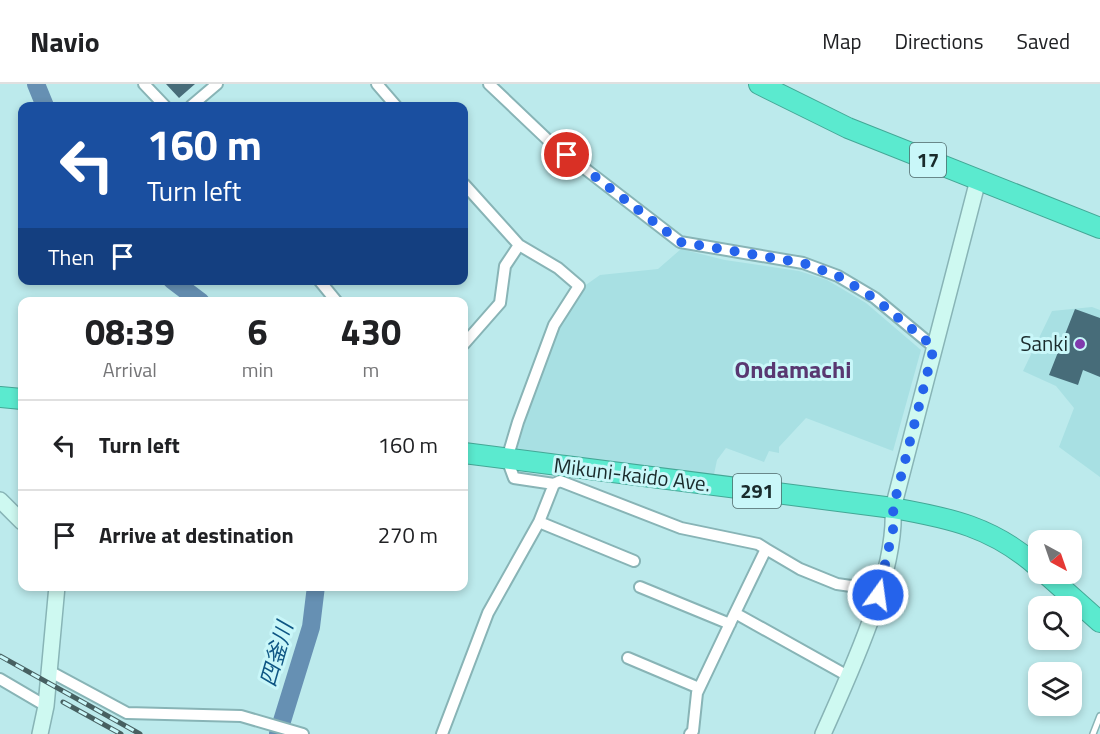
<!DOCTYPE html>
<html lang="en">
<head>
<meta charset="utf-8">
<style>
	:root { --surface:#fff; --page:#f2f2f2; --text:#202124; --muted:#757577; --line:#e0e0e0 }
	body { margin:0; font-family:"Titillium Web","Noto Sans JP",sans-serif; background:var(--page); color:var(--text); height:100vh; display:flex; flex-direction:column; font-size:22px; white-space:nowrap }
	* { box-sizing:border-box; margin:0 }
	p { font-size:20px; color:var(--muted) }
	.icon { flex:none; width:33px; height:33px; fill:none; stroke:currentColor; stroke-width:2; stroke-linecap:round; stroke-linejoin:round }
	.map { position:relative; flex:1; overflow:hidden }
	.drawer { position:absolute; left:18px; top:213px; width:450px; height:294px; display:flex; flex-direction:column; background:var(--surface); border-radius:12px; box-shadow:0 3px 9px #0003 }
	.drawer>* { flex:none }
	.banner { position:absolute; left:18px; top:18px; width:450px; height:183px; border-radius:12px; box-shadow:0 3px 9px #0003; background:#1a4fa0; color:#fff; overflow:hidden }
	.needle { width:39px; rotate:140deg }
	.tools { position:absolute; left:1028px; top:446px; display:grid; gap:12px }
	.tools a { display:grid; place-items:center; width:54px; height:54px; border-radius:12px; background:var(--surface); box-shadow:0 3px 9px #0003; font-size:30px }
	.pin { position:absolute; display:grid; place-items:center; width:51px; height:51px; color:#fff; margin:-26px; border:3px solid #fff; border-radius:50%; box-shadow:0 2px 6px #0007 }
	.me { position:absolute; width:66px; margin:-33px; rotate:14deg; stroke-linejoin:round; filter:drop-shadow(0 0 4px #0008) }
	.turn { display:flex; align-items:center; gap:21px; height:126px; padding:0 30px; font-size:27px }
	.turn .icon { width:78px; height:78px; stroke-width:2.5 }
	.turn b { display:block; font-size:42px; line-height:51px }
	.then { display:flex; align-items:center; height:57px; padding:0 30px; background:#0003; gap:12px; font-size:22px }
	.eta { display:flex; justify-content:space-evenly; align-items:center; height:102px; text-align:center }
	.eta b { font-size:36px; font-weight:700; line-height:42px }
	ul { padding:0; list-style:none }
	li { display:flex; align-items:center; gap:18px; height:90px; padding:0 30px; border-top:2px solid var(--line) }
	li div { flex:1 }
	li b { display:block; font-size:22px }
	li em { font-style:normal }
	header { display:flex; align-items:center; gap:36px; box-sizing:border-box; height:84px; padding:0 30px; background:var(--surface); border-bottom:2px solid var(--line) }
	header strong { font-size:28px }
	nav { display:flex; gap:33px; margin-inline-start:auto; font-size:21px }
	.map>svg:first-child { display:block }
	.built { fill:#a8e0e3 }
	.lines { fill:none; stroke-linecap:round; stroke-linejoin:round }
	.river { stroke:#6690b3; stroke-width:18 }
	.building { fill:#476c79 }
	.lane-casing { stroke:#88b4b6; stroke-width:8 }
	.street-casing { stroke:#88b4b6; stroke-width:14 }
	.secondary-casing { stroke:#88b4b6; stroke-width:18 }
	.highway-casing { stroke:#44a796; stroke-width:22 }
	.lane { stroke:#fff; stroke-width:5 }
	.street { stroke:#fff; stroke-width:10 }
	.secondary { stroke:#cef9f1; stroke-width:15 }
	.highway { stroke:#5beacf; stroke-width:20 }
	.rail-casing { stroke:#476061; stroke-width:5 }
	.rail { stroke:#c9f7f9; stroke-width:3; stroke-dasharray:9; stroke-linecap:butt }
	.route { stroke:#2563eb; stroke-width:10; stroke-dasharray:0 18 }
	.poi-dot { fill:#813aad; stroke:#c9f7f9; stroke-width:2 }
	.labels { text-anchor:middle; stroke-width:6; stroke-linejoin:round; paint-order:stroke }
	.shield { fill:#c9f7f9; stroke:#4e686a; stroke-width:1.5 }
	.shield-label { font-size:20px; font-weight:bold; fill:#1a2b2c }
	.poi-label { font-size:21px; fill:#1a2b2c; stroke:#c9f7f9; text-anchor:end }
	.street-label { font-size:21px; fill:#1a2b2c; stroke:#c9f7f9 }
	.water-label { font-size:22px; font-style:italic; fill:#0e5684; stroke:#c9f7f9 }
	.quarter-label { font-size:24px; font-weight:bold; fill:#593871; stroke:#c9f7f9 }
</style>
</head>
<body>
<header>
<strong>Navio</strong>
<nav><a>Map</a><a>Directions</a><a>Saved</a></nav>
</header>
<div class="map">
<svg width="1100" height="650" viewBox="0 0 1100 650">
	<rect width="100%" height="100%" fill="#bceaec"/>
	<path class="built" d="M681,165l44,11 74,11 28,9 39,23 55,47 -28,101 -87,-33 -27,29v6l-10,-2 -5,11 -38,-14 -9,12 -4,19 -125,-13 -25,-12 -52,-4 45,-124 24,-37 20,-14 58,-6z
		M1092,223l8,3v167l-41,-30 15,-39 -18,-22 -33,-15 29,-60z"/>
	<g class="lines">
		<path class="river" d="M36,0l9,22
			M172,196l29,22
			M278,650l33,-107 5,-41"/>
	</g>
	<path class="building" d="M166,0h29l-16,14z
		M1075,225l25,9v59l-17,-7 -5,15 -29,-10z"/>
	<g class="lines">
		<defs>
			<path id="lane" d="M1093,650l7,-18"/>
			<path id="street" d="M144,0l21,22
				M377,0l19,22
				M489,0l60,57 131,101 123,21 35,13 37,22 59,49
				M191,22l26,-22
				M464,100l55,61 39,23 21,18 -25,39 -36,97 -11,37 7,19 40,6 -15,38 95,39
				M319,196l18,22
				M464,260l36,-41 5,-37 14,-21
				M554,400l6,-3 121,47 77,16 8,5 -31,64
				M766,465l34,20 37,15 42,6
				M640,503l90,37
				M628,574l71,30
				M49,587l78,42 114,3 62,18
				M0,595l46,27
				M442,650l46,-121 51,-91
				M690,650l3,-3 4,-38 38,-80 113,63"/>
			<path id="secondary" d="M0,416l22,22
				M40,650l6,-28 11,-120
				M823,650c27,-61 74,-160 70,-226l85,-328"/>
			<path id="highway" d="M759,0l89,44 252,100
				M0,313l22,2
				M464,369l429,55c57,10 100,19 145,59
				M1045,489l55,49"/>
		</defs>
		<use href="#lane" class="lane-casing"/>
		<use href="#street" class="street-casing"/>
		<use href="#secondary" class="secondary-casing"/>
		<use href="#highway" class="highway-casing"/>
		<use href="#lane" class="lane"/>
		<use href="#street" class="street"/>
		<use href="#secondary" class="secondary"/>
		<use href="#highway" class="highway"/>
		<defs>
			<path id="rail" d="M0,572l140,78
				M63,618l58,32"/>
		</defs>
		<use href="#rail" class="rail-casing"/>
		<use href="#rail" class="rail"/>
	</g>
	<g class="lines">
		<path class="route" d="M567,71l113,87 123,21 35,13 36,22 60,49 -41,161 1,17 -16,70"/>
	</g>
	<circle class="poi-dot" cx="1080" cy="260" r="6"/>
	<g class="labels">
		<g class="shield">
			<rect x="910" y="59" width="36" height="34" rx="4.5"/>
			<rect x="733" y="390" width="48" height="34" rx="4.5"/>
		</g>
		<g class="shield-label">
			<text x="928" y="83">17</text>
			<text x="757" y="414">291</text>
		</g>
		<g class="poi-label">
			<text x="1068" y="267">Sanki</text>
		</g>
		<g class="street-label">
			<text transform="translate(632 391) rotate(7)" y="7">Mikuni-kaido Ave.</text>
		</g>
		<g class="water-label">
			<text transform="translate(276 570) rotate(-74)" y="8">四釜川</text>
		</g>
		<g class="quarter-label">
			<text x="793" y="294">Ondamachi</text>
		</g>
	</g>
</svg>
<div class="tools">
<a><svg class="needle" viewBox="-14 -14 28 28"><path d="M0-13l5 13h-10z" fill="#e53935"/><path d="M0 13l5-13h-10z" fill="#757577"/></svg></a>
<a><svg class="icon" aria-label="search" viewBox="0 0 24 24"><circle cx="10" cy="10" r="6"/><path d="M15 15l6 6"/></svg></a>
<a><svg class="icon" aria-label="layers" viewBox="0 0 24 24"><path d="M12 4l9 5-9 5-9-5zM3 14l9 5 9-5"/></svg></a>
</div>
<div class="pin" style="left:567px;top:71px;background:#d93025"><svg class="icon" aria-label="arrive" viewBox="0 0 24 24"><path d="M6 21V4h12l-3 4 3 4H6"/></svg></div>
<svg class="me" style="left:878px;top:511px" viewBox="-20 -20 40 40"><circle r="17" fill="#2563eb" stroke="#fff" stroke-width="3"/><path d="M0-11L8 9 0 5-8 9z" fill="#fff"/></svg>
<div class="banner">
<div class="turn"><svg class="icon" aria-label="left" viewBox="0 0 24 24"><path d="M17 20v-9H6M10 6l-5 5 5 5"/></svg><div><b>160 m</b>Turn left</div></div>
<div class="then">Then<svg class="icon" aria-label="arrive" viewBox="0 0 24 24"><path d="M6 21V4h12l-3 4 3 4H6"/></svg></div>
</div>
<section class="drawer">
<div class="eta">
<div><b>08:39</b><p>Arrival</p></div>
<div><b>6</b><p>min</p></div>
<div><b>430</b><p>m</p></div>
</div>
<ul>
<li><svg class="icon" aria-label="left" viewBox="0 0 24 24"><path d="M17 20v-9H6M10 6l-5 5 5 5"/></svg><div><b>Turn left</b></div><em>160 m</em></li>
<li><svg class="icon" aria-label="arrive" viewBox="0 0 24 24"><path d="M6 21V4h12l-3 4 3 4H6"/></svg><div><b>Arrive at destination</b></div><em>270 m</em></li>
</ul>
</section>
</div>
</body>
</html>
